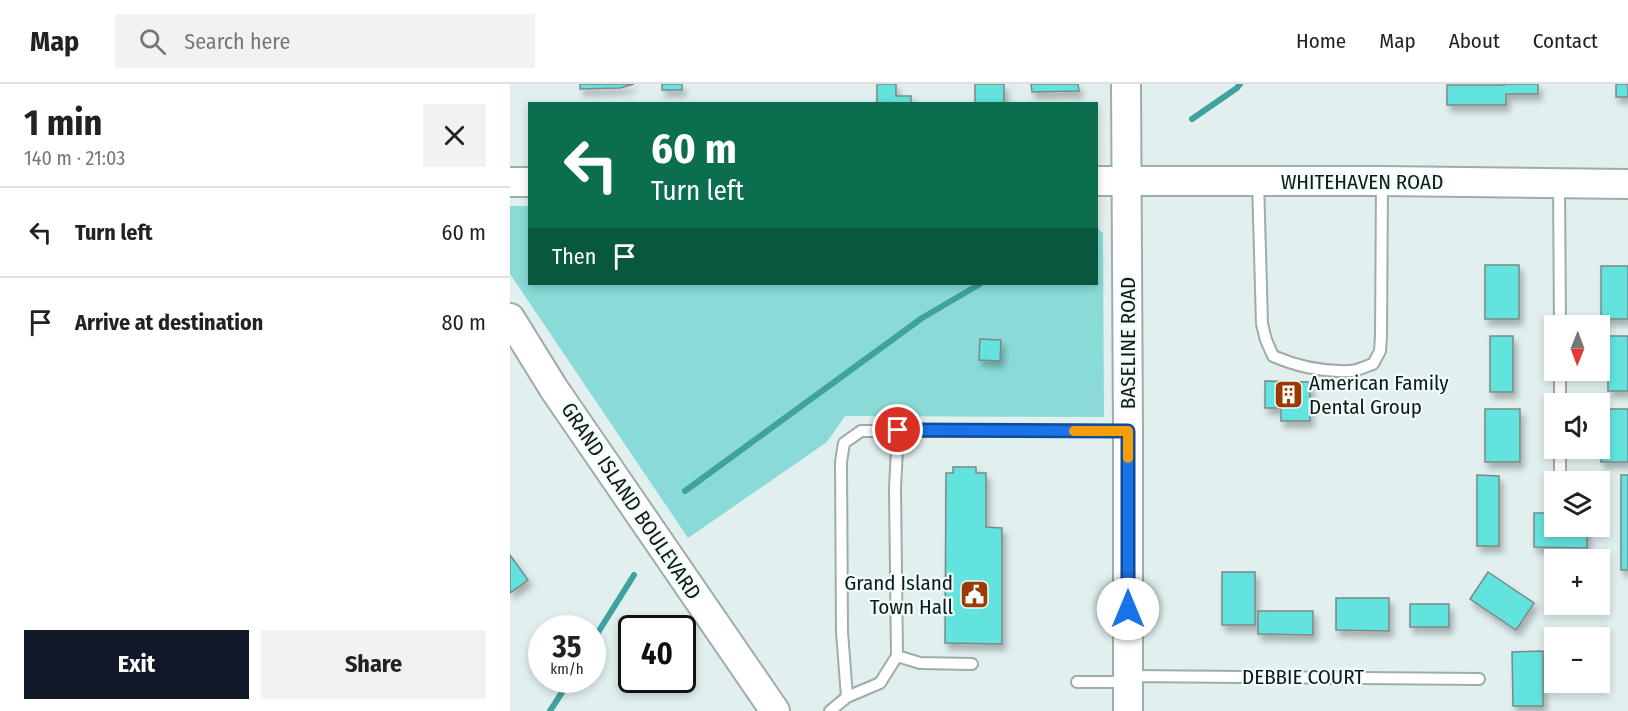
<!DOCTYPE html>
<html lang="en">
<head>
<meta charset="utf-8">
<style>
	:root { --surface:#fff; --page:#f2f2f2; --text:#222; --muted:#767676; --line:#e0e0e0; --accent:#111827 }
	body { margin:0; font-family:"Fira Sans Condensed",sans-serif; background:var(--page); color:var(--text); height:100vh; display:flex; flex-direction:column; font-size:22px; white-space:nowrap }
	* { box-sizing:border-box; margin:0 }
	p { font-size:20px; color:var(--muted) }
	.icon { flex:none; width:33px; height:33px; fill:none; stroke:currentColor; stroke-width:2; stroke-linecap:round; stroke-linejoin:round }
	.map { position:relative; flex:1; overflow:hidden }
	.details { display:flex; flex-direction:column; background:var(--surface); width:510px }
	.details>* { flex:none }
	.guide { position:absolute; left:18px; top:18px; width:570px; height:183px; border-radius:0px; box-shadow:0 3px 9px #0003; background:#0b6e4f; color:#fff; overflow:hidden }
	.needle { width:39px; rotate:181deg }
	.controls { position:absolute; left:1034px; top:231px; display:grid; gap:12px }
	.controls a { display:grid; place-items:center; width:66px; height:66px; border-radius:0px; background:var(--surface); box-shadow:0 3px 9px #0003; font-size:30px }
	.speed { position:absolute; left:18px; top:531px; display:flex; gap:12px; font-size:30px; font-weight:700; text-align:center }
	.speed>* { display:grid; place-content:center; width:78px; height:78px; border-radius:50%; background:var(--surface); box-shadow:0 3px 9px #0003; line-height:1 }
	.speed small { font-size:15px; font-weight:400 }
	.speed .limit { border:3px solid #111; border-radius:9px; background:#fff; color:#111 }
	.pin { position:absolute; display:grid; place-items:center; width:51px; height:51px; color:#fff; margin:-26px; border:3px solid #fff; border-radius:50%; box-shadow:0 2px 6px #0007 }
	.me { position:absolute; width:66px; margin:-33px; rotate:0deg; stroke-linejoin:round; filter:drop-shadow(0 0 4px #0008) }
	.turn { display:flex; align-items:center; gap:21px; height:126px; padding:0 24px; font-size:27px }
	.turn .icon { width:78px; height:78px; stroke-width:2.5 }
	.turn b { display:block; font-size:42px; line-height:51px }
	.then { display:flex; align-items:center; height:57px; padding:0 24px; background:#0003; gap:12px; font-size:22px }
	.round { display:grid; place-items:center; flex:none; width:63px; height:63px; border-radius:0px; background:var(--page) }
	.headline { display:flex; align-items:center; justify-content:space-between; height:102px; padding:0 24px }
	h1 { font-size:36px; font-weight:700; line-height:45px }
	.cta { display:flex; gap:12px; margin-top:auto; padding:12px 24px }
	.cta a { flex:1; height:69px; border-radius:0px; background:var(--accent); color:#fff; font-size:24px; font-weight:700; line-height:69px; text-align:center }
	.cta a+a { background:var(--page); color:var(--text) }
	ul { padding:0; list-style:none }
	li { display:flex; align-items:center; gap:18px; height:90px; padding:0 24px; border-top:2px solid var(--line) }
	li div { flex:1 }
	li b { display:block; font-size:22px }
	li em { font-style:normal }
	header { display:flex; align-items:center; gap:36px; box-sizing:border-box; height:84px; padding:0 30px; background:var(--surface); border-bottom:2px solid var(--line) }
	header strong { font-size:28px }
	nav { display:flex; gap:33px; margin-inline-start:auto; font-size:21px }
	.search { width:420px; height:54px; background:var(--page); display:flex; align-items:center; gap:15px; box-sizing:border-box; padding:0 21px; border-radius:0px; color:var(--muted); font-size:22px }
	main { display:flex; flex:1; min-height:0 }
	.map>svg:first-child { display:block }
	.green { fill:#8adbd7 }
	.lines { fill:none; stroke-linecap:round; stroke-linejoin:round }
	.stream { stroke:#3fa29e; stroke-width:6 }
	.building { fill:#62e3de; stroke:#7b8887; stroke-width:1.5; filter:url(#shadow) }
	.lane-casing { stroke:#9eacab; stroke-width:14 }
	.secondary-casing { stroke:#9eacab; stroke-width:32 }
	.lane { stroke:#fff; stroke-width:10 }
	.secondary { stroke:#fff; stroke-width:28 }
	.route-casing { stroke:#114b97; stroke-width:15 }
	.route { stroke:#1a73e8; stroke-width:10 }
	.slow { stroke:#f59e0b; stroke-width:10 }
	.labels { text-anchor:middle; stroke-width:4.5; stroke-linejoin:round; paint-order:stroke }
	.street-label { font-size:21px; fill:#141818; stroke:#effdfc }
	.poi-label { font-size:21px; fill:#141818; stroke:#effdfc; text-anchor:start }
</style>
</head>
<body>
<header>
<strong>Map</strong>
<div class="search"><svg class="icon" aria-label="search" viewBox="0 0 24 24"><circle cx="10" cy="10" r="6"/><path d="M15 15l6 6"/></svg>Search here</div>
<nav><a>Home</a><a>Map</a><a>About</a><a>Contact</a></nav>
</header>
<main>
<section class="details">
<div class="headline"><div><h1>1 min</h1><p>140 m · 21:03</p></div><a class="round"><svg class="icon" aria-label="close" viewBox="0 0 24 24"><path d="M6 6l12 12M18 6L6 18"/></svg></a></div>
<ul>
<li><svg class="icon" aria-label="left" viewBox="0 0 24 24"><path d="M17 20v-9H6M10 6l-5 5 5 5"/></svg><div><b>Turn left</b></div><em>60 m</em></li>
<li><svg class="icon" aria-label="arrive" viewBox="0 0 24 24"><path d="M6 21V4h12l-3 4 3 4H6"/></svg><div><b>Arrive at destination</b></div><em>80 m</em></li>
</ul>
<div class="cta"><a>Exit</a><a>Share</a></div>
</section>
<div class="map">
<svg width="1118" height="627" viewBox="0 0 1118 627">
	<defs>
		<filter id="shadow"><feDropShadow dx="3.5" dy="6" stdDeviation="3" flood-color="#0004"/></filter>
	</defs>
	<rect width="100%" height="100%" fill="#e1efee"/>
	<path class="green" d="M0,122h19l1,78h566l1,-56 6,5 1,184 -259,-1 -18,26 -139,96 -178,-264z"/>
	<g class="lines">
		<path class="stream" d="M682,35l45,-31 3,-4
			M175,407l237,-173 58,-34
			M82,558l42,-67
			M40,627l20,-31"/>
	</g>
	<path class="building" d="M70,0h54l-14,4 -40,1z
		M152,0h20v6h-20z
		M367,0h19v12h15v8h-34z
		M465,0h29v20h-29z
		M521,0h47l1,7 -47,1z
		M994,0h34v10h-32v11h-59v-20h57z
		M1106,0h12v13h-12z
		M975,181h34v54h-34z
		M1091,182h27v53h-27z
		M980,252h23v56h-23z
		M1098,252h20v55h-20z
		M470,255l21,1 -1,21 -21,-1z
		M755,297l45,1v39h-29v-13h-16z
		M975,325h35v53h-35z
		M1091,325h27v53h-27z
		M443,383h23v6h10v54l16,1v116l-57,-1 1,-170h7z
		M967,391l22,1v70h-22z
		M1111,391h7v95h-7z
		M1024,429h20v13h33v22l-53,-1z
		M0,471l18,25 -18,13z
		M712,488h33v53h-33z
		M978,488l46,31 -18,27 -46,-31z
		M826,514h53v33l-53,-1z
		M900,520h39v23h-39z
		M748,527h55v24l-55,-1z
		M1033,567v55h-30l-1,-54z"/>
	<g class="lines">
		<defs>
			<path id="lane" d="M748,97l4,143 4,16 7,16c23,10 51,16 77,15 7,0 16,-5 23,-7l7,-13 1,-15 1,-155
				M1049,100l1,142
				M1050,286v34
				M1050,364v29
				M387,572l23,7 52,1
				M618,592l351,3
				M567,598h51
				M337,613l33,-14 17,-27 -2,-168 3,-58
				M320,627l17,-14 -5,-65 -1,-170 3,-19 17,-12h267"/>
			<path id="secondary" d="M616,0l2,347v280
				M586,97h286l246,3
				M0,98h20
				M0,234l44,71 221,322"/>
		</defs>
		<use href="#lane" class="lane-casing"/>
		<use href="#secondary" class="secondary-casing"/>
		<use href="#lane" class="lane"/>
		<use href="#secondary" class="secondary"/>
	</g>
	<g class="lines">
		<defs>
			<path id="route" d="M388,346l230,1v178"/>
		</defs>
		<use href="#route" class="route-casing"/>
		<use href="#route" class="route"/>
		<path class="slow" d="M564,347h54v27"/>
	</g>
	<defs>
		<symbol id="building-square" viewBox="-11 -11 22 22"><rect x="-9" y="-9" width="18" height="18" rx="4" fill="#9d3a04" stroke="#effdfc"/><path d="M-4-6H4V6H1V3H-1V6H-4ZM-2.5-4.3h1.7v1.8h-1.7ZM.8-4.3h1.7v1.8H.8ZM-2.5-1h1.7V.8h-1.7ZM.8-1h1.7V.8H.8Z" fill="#fff"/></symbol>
		<symbol id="civic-square" viewBox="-11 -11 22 22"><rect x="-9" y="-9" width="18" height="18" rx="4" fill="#9d3a04" stroke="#effdfc"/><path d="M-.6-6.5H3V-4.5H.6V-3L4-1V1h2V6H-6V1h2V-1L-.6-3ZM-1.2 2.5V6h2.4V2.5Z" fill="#fff"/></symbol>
	</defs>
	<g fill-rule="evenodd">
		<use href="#building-square" x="762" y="294" width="33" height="33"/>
		<use href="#civic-square" x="448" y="494" width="33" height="33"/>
	</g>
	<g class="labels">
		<g class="street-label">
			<text x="852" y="105">WHITEHAVEN ROAD</text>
			<text transform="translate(618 259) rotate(-90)" y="7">BASELINE ROAD</text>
			<text transform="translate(121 417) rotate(56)" y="7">GRAND ISLAND BOULEVARD</text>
			<text x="793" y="600">DEBBIE COURT</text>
		</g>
		<g class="poi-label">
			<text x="799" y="306">American Family<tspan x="799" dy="24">Dental Group</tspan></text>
			<text x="443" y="506" text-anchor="end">Grand Island<tspan x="443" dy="24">Town Hall</tspan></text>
		</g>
	</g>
</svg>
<div class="controls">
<a><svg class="needle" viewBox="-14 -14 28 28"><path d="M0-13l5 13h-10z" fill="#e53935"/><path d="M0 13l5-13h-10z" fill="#767676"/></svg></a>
<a><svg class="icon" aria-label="sound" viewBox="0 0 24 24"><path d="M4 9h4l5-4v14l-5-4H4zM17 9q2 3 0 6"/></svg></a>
<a><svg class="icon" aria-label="layers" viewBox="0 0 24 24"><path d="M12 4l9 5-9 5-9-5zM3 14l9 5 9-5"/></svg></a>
<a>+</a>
<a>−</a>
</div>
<div class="speed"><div>35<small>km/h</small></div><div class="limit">40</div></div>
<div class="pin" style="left:388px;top:346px;background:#d93025"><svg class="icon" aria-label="arrive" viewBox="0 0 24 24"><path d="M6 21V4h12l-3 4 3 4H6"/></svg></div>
<svg class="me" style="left:618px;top:525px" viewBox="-20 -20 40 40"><circle r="19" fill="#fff"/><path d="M0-13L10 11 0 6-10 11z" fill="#1a73e8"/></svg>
<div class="guide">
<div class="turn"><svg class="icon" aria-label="left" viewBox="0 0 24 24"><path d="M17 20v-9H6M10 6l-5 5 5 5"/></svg><div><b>60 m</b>Turn left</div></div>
<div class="then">Then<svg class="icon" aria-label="arrive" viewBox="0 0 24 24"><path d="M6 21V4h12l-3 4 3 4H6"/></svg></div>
</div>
</div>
</main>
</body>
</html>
